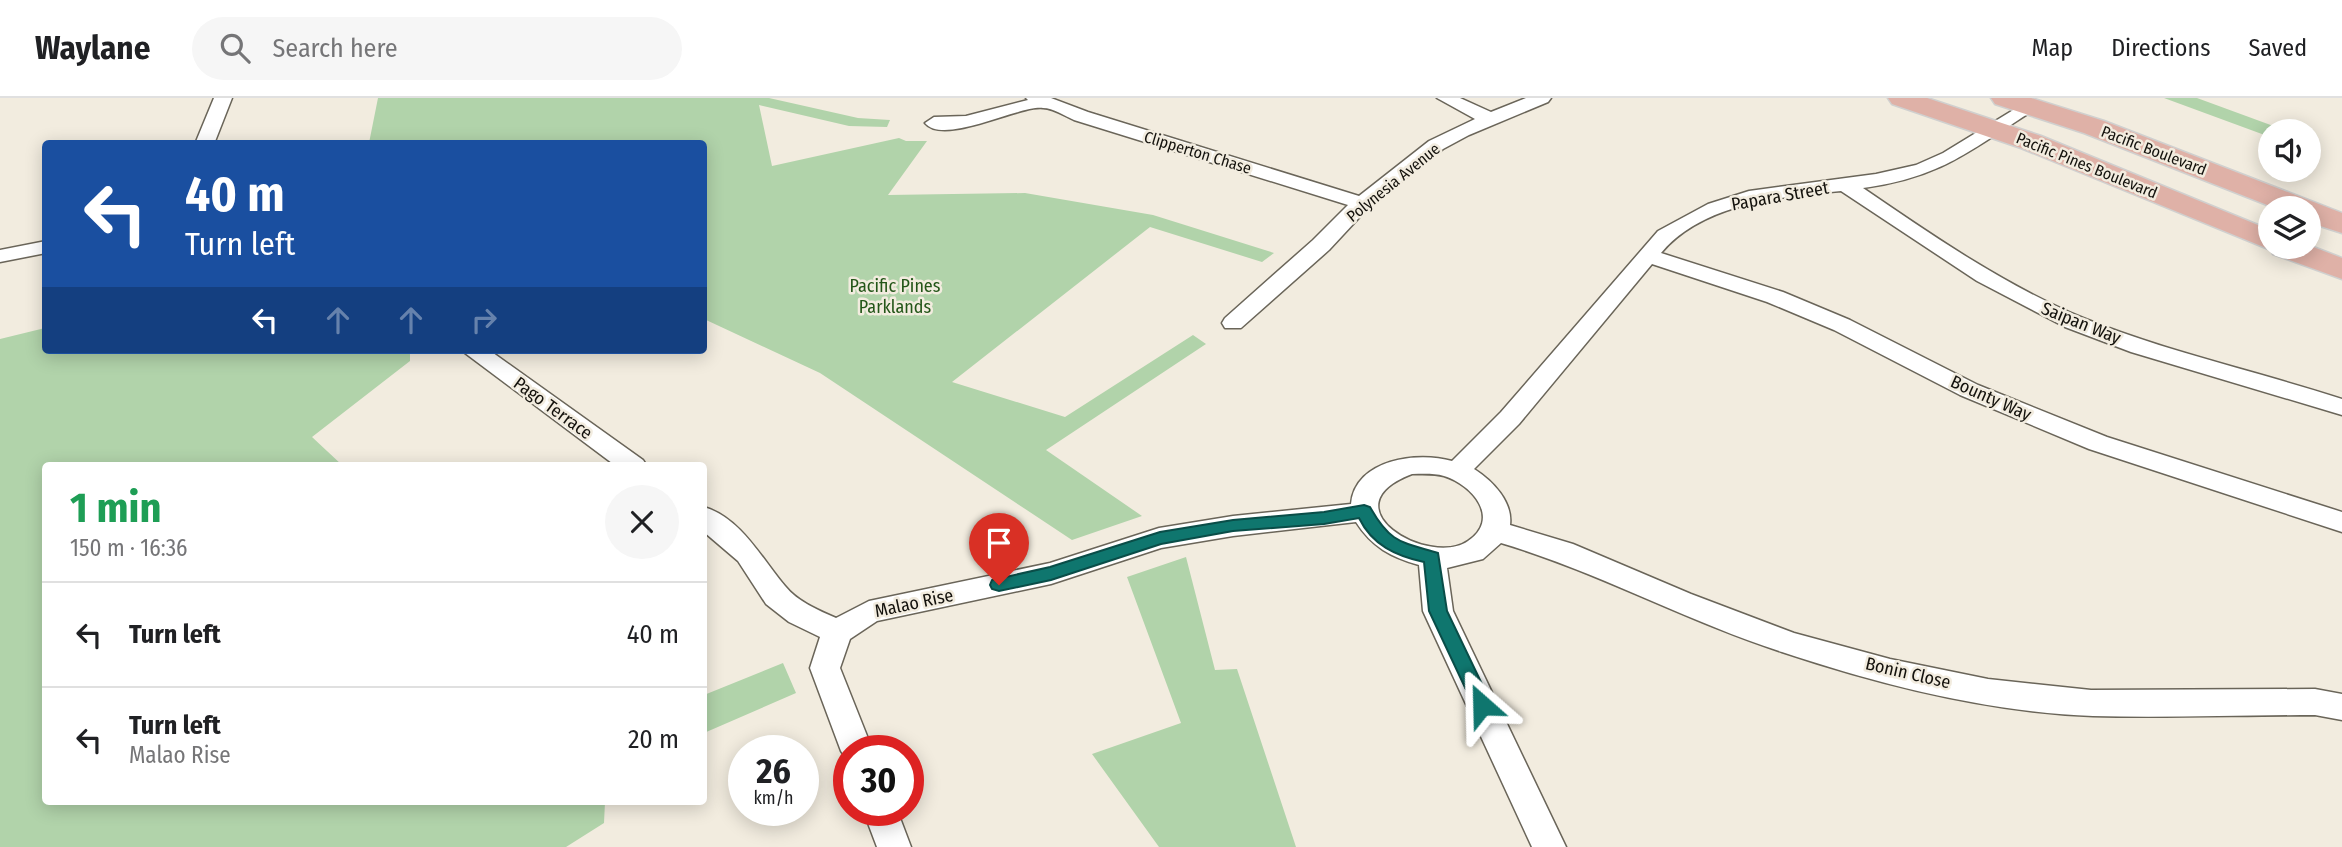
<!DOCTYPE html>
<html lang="en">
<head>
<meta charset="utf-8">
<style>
	:root { --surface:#fff; --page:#f6f6f6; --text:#202124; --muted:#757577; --line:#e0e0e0 }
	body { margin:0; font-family:"Fira Sans Condensed",sans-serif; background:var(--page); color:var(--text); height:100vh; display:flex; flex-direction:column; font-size:26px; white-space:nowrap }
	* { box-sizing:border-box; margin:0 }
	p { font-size:23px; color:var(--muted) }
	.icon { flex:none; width:38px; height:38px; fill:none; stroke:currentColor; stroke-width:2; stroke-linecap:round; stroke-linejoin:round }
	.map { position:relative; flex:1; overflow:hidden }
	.side { position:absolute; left:42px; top:364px; width:665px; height:343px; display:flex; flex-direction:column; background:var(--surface); border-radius:7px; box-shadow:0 4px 18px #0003 }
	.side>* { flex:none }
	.hud { position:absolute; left:42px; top:42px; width:665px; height:214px; border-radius:7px; box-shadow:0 4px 18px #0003; background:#1a4fa0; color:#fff; overflow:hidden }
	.controls { position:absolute; left:2258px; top:21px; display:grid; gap:14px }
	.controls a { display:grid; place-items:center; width:63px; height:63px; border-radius:50%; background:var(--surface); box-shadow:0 4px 18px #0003; font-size:35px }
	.speed { position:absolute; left:728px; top:637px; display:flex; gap:14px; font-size:35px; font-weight:700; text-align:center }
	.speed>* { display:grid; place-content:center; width:91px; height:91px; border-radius:50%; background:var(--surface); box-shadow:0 4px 18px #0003; line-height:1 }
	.speed small { font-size:18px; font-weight:400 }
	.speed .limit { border:10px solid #d22; background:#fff; color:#111 }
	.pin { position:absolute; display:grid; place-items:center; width:60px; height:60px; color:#fff; margin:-72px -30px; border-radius:50% 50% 50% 0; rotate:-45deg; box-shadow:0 0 7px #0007 }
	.pin .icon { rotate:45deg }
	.me { position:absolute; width:77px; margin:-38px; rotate:335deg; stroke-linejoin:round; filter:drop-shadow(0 0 5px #0008) }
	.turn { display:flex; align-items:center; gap:24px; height:147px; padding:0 28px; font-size:32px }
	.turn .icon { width:91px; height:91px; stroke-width:2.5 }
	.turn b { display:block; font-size:49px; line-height:60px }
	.lanes { display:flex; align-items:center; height:66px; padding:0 28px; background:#0003; justify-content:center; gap:35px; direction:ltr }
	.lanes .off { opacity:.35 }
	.round { display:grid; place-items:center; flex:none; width:74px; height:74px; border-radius:37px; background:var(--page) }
	.summary { display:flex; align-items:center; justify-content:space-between; height:119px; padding:0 28px }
	h1 { font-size:42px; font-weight:700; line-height:52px; color:#1e9e55 }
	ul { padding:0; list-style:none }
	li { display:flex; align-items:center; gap:21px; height:105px; padding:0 28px; border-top:2px solid var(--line) }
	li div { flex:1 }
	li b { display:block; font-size:26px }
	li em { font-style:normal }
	header { display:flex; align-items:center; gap:42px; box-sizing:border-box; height:98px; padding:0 35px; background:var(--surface); border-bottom:2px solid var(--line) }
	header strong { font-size:33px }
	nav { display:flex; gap:38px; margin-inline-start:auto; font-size:24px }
	.search { width:490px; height:63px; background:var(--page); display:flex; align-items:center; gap:18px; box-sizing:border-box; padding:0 24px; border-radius:38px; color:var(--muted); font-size:26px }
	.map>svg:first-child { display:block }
	.green { fill:#b1d3aa }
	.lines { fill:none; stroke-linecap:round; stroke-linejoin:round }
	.minor-casing { stroke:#6a6559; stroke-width:3 }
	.primary-casing { stroke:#d0d0cf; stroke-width:3 }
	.minor { fill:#fff; fill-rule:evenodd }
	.primary { fill:#dfb1a7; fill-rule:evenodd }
	.route { fill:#0f766e; stroke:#0a4d48; stroke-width:2 }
	.labels { text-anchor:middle; stroke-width:5; stroke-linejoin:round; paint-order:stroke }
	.far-street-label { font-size:16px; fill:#14120d; stroke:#f2ecdf }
	.street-label { font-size:18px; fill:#14120d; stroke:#f2ecdf }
	.park-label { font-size:18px; fill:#235618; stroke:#f2ecdf }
</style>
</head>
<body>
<header>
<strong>Waylane</strong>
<div class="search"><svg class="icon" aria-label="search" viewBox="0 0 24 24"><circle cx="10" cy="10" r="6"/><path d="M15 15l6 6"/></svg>Search here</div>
<nav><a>Map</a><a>Directions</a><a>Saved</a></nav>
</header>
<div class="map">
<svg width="2342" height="749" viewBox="0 0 2342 749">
	<rect width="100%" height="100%" fill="#f2ecdf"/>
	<path class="green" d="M378,0h391l89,20 32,2 -3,7 -38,-1 -90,-21 13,61 127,-28 7,3h21l-39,54 137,-2 128,22 121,38 -12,9 -112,-35 -198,155 113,35 128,-82 13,9 -160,106 96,66 -70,24 -252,-167 -116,-54v-175l-335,-1z
		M2164,0h33l90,33h-17v6z
		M45,230l1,22h364v11l-98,76 30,28 -296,1v336h559l-1,21 -38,24h-566v-508z
		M1186,459l29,113 22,-1 59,178h-137l-67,-93 89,-31 -54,-146z
		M783,565l13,30 -92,40v-38z"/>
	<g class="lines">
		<defs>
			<path id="minor" d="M214,0h18l-18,46h-19z
				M1026,0h25l37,14 271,84 70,-55 46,-22 -38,-21h23l31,14 35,-14h25l-3,4 -79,33 -26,14 -74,58 -40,43 -88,78h-16l-3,-5 3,-5 88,-78 35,-35 -274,-85c-9,-4 -21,-12 -31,-12 -24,-3 -99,38 -118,15l9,-6 32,-1 62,-16z
				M2028,3l6,1 3,4 -3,4c-64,40 -91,67 -171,78 70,48 141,97 220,130 84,34 173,53 259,81v16l-211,-63 -66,-25 -88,-46 -136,-90c-61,6 -138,12 -180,62l122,39 67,28 128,65 129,52 235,75v20l-253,-83 -129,-54 -126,-65 -67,-28 -115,-38 -133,160 -45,45c19,12 39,33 36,56l63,19 118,50 103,39 96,26 98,20 103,11 224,-1 27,5v26l-27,-5c-74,0 -149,3 -222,1 -105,-4 -212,-31 -311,-64 -96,-31 -184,-80 -281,-109l-18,16 -36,9 6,43 113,236h-34l-109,-236 -4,-46c-28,-8 -47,-18 -63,-43l-123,14 -72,12 -110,36 -174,37 -27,18 -10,29 33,83h-24v11l-8,-11 -31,-83 10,-31 -31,-15 -23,-18 -28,-43 -34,-29v-25c37,11 58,52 81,79 13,16 33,24 51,32l33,-17 181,-38 109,-35 74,-12 118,-12c4,-45 67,-53 101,-43l49,-49 157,-181 50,-27 41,-13 127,-17 40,-9 27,-12zM1412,376c10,0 22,-1 32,2 29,9 57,43 24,65 -39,27 -143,-34 -56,-67z
				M46,143v12l-46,9v-12z
				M461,252h28l154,110 4,6h-31z
				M863,712h34l14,37h-34z"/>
			<path id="primary" d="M1888,0h39l114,38 229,94v17l38,-2 34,13v21l-69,-25 -2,-4 -250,-102 -129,-44z
				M1991,0h40l73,23 238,92v20l-34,-11v-14h-33l-191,-75 -89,-29z"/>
		</defs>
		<use href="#minor" class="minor-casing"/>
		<use href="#primary" class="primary-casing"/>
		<use href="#minor" class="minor"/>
		<use href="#primary" class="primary"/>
	</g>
	<path class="route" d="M1364,407l6,2c20,36 31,35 68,46l9,58 45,94 -3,6 -7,2 -6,-2 -47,-100 -5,-49c-28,-6 -52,-17 -65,-44l-35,6 -91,7 -72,13 -110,36 -52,11 -7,-2 -2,-4 2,-5 58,-13 110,-35 73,-12 91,-8z"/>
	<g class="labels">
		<g class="far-street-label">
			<text transform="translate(2154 52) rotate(21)" y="6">Pacific Boulevard</text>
			<text transform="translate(1198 54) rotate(17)" y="6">Clipperton Chase</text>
			<text transform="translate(2087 67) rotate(22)" y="6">Pacific Pines Boulevard</text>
			<text transform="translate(1393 84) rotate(-39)" y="6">Polynesia Avenue</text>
		</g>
		<g class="street-label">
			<text transform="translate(1780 98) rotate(-10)" y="6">Papara Street</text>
			<text transform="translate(2081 225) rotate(22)" y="6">Saipan Way</text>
			<text transform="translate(1991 300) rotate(24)" y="6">Bounty Way</text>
			<text transform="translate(553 310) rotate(36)" y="6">Pago Terrace</text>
			<text transform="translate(914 505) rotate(-12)" y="6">Malao Rise</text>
			<text transform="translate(1908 575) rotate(13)" y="6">Bonin Close</text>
		</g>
		<g class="park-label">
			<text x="895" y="194">Pacific Pines<tspan x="895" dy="21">Parklands</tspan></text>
		</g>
	</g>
</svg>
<div class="controls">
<a><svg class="icon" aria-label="sound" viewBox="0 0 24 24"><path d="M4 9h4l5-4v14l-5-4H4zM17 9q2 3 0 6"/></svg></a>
<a><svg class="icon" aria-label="layers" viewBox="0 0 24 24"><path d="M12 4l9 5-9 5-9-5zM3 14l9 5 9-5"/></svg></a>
</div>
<div class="speed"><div>26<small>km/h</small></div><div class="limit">30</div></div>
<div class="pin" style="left:999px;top:487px;background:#d93025"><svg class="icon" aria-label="arrive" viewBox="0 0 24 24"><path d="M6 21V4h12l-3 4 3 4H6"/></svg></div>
<svg class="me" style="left:1482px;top:607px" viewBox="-20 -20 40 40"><path d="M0-17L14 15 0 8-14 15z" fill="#0f766e" stroke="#fff" stroke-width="4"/></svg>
<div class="hud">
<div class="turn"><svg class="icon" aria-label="left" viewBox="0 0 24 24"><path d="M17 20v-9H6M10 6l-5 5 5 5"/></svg><div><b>40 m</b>Turn left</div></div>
<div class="lanes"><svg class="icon" aria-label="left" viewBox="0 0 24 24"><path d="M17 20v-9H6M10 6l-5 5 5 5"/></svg><svg class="icon off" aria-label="ahead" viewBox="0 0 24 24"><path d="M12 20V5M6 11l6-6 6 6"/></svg><svg class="icon off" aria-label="ahead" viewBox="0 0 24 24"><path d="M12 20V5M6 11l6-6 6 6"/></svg><svg class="icon off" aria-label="right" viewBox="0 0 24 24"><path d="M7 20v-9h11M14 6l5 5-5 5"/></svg></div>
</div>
<section class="side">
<div class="summary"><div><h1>1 min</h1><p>150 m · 16:36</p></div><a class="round"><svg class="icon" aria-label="close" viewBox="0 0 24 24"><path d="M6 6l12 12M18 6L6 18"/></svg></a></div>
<ul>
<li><svg class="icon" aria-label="left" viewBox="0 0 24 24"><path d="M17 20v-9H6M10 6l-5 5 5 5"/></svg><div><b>Turn left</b></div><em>40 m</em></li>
<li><svg class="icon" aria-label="left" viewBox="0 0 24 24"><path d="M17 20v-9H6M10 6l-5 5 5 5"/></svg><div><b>Turn left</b><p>Malao Rise</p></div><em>20 m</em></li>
</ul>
</section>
</div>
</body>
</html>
